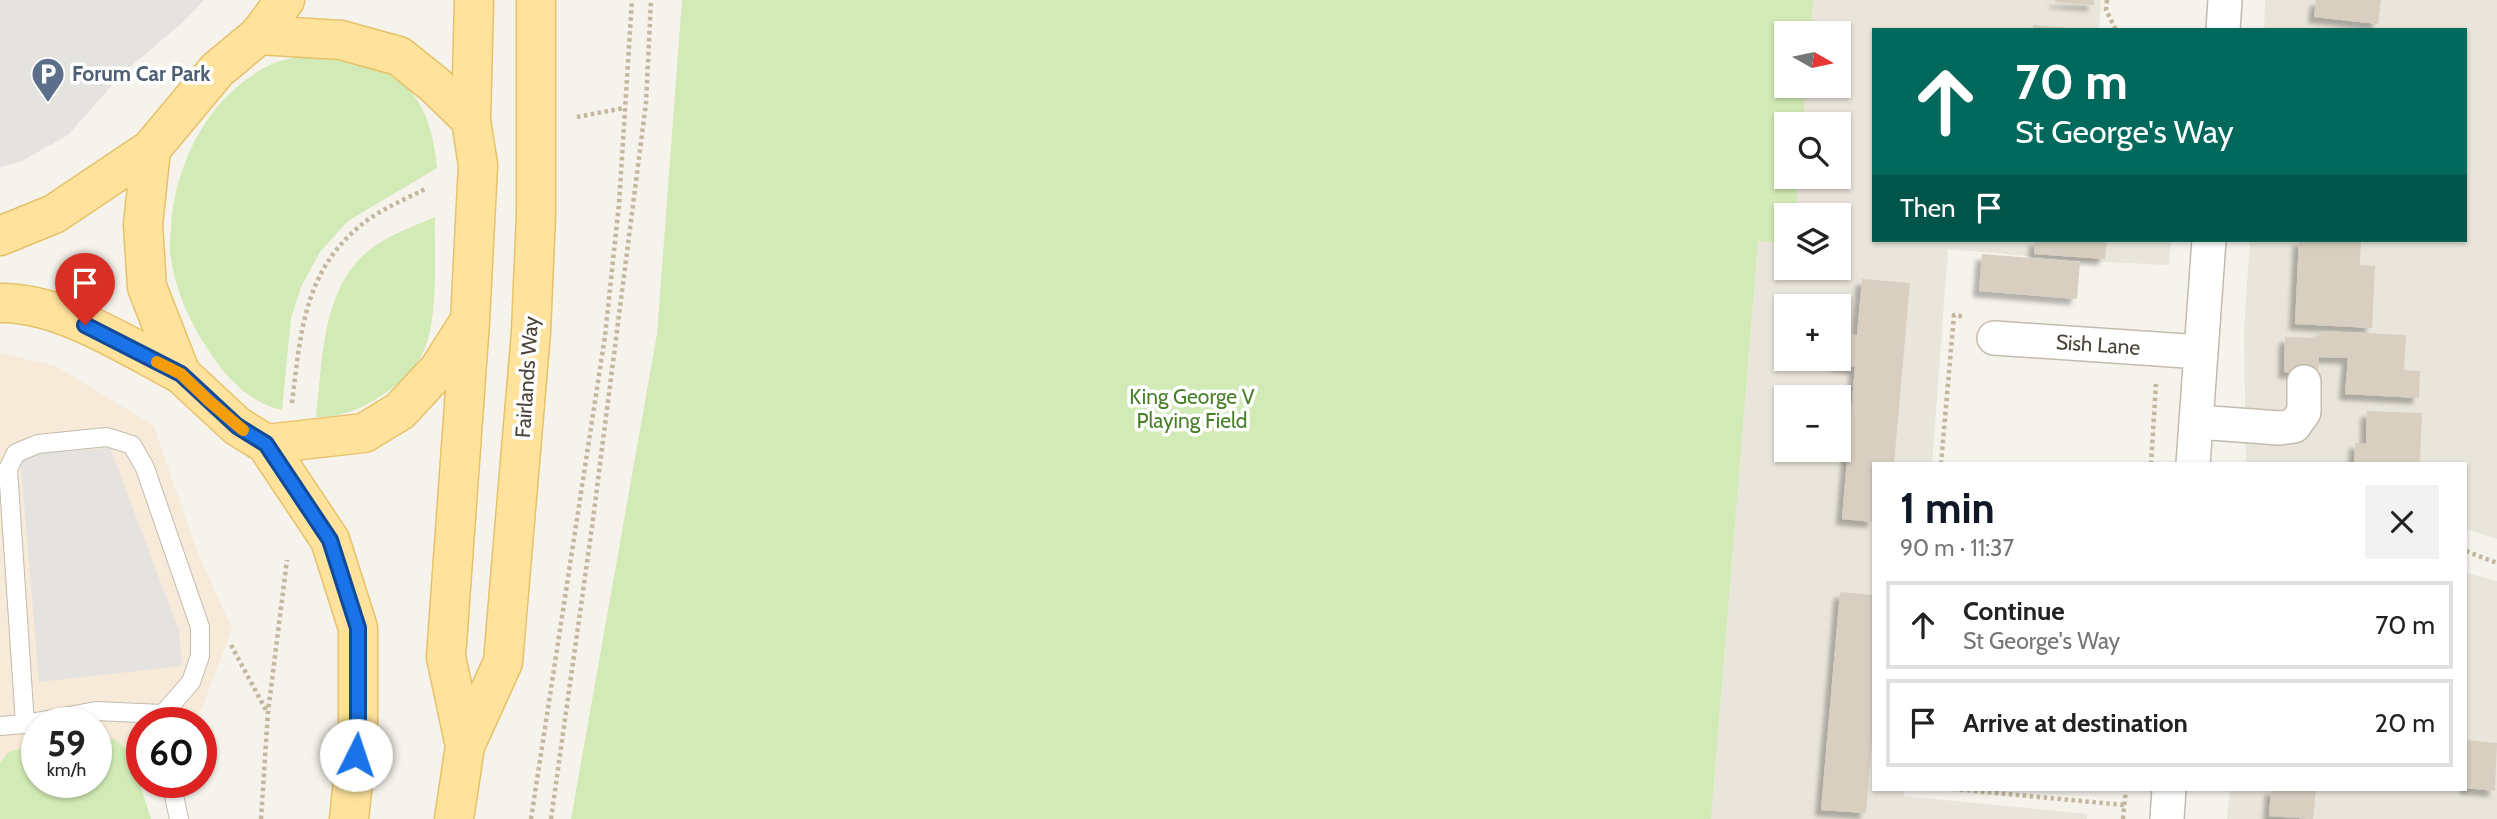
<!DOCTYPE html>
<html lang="en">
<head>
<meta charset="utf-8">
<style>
	:root { --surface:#fff; --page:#f2f2f2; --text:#222; --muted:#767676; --line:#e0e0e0; --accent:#111827 }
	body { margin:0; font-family:Cabin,sans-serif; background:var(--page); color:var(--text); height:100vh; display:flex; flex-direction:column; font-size:26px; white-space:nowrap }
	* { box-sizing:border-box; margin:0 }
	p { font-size:23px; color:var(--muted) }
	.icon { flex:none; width:38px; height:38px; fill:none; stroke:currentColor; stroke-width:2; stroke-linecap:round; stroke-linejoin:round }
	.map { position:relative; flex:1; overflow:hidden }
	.details { position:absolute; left:1872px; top:462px; width:595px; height:329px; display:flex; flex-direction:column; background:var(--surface); border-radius:0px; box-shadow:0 2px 5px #0004 }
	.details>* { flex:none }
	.banner { position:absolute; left:1872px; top:28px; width:595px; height:214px; border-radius:0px; box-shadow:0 2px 5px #0004; background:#00695c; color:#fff; overflow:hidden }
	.needle { width:46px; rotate:99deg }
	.tools { position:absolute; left:1774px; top:21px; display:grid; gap:14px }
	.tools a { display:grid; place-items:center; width:77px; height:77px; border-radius:0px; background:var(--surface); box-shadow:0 2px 5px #0004; font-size:35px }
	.speed { position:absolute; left:21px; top:707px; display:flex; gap:14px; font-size:35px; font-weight:700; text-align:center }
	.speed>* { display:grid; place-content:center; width:91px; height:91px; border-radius:50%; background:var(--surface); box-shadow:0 2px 5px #0004; line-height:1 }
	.speed small { font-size:18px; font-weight:400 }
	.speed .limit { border:10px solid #d22; background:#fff; color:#111 }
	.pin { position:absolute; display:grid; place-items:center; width:60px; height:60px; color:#fff; margin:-72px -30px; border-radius:50% 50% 50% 0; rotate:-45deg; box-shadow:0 0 7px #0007 }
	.pin .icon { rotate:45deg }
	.me { position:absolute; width:77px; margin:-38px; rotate:4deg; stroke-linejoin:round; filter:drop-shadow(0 0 5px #0008) }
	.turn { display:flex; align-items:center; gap:24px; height:147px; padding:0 28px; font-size:32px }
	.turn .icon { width:91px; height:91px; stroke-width:2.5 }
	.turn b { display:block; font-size:49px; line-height:60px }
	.then { display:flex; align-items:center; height:66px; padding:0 28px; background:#0003; gap:14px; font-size:26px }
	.round { display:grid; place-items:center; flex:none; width:74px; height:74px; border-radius:0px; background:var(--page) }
	.summary { display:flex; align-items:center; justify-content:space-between; height:119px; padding:0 28px }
	h1 { font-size:42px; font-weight:700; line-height:52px; color:var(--accent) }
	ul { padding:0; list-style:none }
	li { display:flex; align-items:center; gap:21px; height:88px; margin:0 14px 10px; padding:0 14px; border:4px solid var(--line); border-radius:0px }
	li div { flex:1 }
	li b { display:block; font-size:26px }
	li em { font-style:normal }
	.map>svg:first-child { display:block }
	.residential { fill:#eae5da; fill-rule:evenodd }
	.commercial { fill:#f7ead8 }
	.green { fill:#d2eab5 }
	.parking { fill:#e5e3e0 }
	.building { fill:#d8cfc1; filter:url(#shadow) }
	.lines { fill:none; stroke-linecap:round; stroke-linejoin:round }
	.lane-casing { stroke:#c2bbae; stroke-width:20 }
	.street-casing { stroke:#c2bbae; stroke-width:36 }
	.primary-casing { stroke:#e6c16a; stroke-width:41 }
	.path { stroke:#c4b79f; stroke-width:4.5; stroke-dasharray:3.5 3.5; stroke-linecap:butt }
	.lane { stroke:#fff; stroke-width:18 }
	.street { stroke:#fff; stroke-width:33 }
	.primary { stroke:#ffe39c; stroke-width:38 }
	.route-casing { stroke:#114b97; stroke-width:18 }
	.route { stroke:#1a73e8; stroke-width:12 }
	.slow { stroke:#f59e0b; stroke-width:12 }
	.labels { text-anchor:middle; stroke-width:7; stroke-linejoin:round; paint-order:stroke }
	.service-label { font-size:21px; font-weight:bold; fill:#4e5e75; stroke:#fff; text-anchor:start }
	.street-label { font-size:21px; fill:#4b4439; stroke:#fff }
	.park-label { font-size:21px; fill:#4a7f2a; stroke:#fff }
</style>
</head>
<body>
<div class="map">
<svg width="2497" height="819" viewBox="0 0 2497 819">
	<defs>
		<filter id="shadow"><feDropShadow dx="-6" dy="6" stdDeviation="2" flood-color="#0004"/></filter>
	</defs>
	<rect width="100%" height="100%" fill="#f6f3ec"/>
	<path class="residential" d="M1813,0h288l-2,30h-225v210h297l-2,25 -86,-4 -135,-12 -16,215h-58v325h30v7l183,18v5h-376l47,-579 29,3v25h52v-53h-43l3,-38h40v-53h-36l3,-38h33v-53h-28zM1787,306h52v53h-52zM1787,397h52v53h-52z
		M2265,0h232v539l-31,-10v-65h-220l-2,-133 6,-91h216v-210h-202z
		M2466,573l31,8v238h-270l3,-30h236z"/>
	<path class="commercial" d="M0,353l56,13 98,60 43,125 35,78 -36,94h-54v24l-12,5 -16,-13 -18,1v-17h-59v21l-29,8 -8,11z"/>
	<path class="green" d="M682,0h1131l-2,33h-24v53h19l-3,38h-16v53h12l-3,38h-9v28l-29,-2 -47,578h-1140l86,-485z
		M328,53c18,6 47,11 62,21 34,20 44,58 47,94l-89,53 -28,31 -19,35 -10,31 -9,92c-32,-7 -56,-32 -73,-59 -20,-29 -34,-62 -39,-98 -1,-9 1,-18 1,-27 4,-62 37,-129 95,-159 19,-10 41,-12 62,-14z
		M435,217c-1,37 4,100 -11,133 -9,20 -29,38 -48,49 -19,12 -37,18 -60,18 7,-55 5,-127 52,-166 20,-16 44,-24 67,-34z
		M114,739l16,13 21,67h-151v-56l8,-11 29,-8v38h59v-42z"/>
	<path class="parking" d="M0,0h204l-21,22 -60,51 -55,62 -48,27 -20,5z
		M110,448l69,183 3,35 -143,16 -19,-228z"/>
	<path class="building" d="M2055,0h39v5l-39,-3z
		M2316,0h65l-3,24 -64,-7z
		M2033,25l37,3v2h-37z
		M2035,240h72l-2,19 -71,-5z
		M2299,240h62l-1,25 15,1 -3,62 -77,-4z
		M1982,254l98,8 -3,37 -98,-8z
		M1862,279l48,4 -16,181h-20v58l-32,-3 13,-152 -20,-2 1,-6h3v-25l18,1z
		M2320,331l86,4 -2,35 16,1 -1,27 -74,-4 3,-36 -29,-1 -1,17 -34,-2 1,-35 35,1z
		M2367,411l55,2 -2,51h-66l1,-21h11z
		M1840,592l34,3v121l-8,97 -45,-3z
		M2466,740l31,3 -2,48 -29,-3z
		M2271,789h45l-3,30 -44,-3z"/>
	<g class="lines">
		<defs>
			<path id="lane" d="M25,724l-17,-255 8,-16 22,-9 69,-7 25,8 13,23 55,159v29l-9,26 -28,32v9
				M0,726l25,-2 71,-13 67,3
				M171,782l8,37"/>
			<path id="street" d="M2223,30l2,-30
				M1994,338l207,14
				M2197,422l83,6 14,-2 10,-14v-30
				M2193,464l16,-224
				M2167,819l2,-30"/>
			<path id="primary" d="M285,0l-26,35 -42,35 -66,79 -8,76 4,62 34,87 56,52 29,18 64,96 28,88v106l-9,85
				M259,35l82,5 58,16 36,29 36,35
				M0,236l54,-22 97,-65
				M0,303c61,-1 127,43 181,71
				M266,444l98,-11 36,-22 39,-42 28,-44
				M465,746l-19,-89 24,-336 8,-156 -7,-45 3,-120
				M454,819l11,-73 38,-84 28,-330 5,-117v-215"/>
		</defs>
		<use href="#lane" class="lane-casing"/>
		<use href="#street" class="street-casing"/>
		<use href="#primary" class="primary-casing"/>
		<path class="path" d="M2107,0l-1,10 10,20
			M577,117l47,-9
			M292,403c9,-73 12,-137 77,-184 17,-12 39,-21 58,-31
			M1941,464l13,-149 11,2
			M2151,464l5,-80
			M2466,551l31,12
			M231,645l36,67
			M1953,789l171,16
			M261,819l7,-107 19,-152
			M531,819l74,-483 14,-132 13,-204
			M551,819l41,-292 54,-424 5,-103
			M2123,819l3,-30"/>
		<use href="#lane" class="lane"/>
		<use href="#street" class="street"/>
		<use href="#primary" class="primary"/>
	</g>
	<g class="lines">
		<defs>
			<path id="route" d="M85,325l96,49 56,52 29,18 64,96 28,88v106l-2,21"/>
		</defs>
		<use href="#route" class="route-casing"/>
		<use href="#route" class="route"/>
		<path class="slow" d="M157,362l24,12 28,27 34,29"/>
	</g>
	<defs>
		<symbol id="parking-pin" viewBox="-11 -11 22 30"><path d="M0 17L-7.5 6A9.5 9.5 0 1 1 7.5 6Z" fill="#5c6f8a" stroke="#fff"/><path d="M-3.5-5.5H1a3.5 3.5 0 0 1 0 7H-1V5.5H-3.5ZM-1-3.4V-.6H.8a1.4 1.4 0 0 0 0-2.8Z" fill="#fff"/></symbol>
	</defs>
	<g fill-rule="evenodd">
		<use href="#parking-pin" x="29" y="55" width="38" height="52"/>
	</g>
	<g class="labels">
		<g class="service-label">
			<text x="72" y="81">Forum Car Park</text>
		</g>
		<g class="street-label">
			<text transform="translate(2098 345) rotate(4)" y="7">Sish Lane</text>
			<text transform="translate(527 377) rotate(-86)" y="7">Fairlands Way</text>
		</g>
		<g class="park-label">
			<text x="1192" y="404">King George V<tspan x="1192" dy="24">Playing Field</tspan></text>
		</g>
	</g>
</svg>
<div class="tools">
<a><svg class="needle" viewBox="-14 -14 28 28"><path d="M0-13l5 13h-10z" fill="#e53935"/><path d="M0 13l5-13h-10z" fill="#767676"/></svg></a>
<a><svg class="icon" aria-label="search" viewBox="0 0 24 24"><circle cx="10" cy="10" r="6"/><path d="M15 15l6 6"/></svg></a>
<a><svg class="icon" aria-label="layers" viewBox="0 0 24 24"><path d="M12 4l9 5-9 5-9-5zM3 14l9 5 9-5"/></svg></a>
<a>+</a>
<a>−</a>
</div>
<div class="speed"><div>59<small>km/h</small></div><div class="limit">60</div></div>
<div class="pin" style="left:85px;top:325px;background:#d93025"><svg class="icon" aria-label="arrive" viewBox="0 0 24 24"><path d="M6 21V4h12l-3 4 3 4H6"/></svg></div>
<svg class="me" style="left:356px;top:755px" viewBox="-20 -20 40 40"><circle r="19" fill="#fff"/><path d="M0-13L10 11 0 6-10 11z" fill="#1a73e8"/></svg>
<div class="banner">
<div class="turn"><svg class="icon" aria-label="ahead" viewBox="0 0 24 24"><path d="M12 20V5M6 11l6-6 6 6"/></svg><div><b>70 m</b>St George's Way</div></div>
<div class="then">Then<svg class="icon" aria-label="arrive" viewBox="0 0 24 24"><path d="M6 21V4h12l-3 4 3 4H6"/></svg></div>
</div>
<section class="details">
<div class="summary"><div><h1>1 min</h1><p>90 m · 11:37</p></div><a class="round"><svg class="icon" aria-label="close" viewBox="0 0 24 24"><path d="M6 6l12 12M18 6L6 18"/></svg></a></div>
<ul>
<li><svg class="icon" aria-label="ahead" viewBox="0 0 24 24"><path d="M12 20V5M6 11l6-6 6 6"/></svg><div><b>Continue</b><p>St George's Way</p></div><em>70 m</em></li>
<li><svg class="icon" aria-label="arrive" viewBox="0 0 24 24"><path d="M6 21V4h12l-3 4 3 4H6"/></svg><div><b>Arrive at destination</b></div><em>20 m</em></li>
</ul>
</section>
</div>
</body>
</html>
